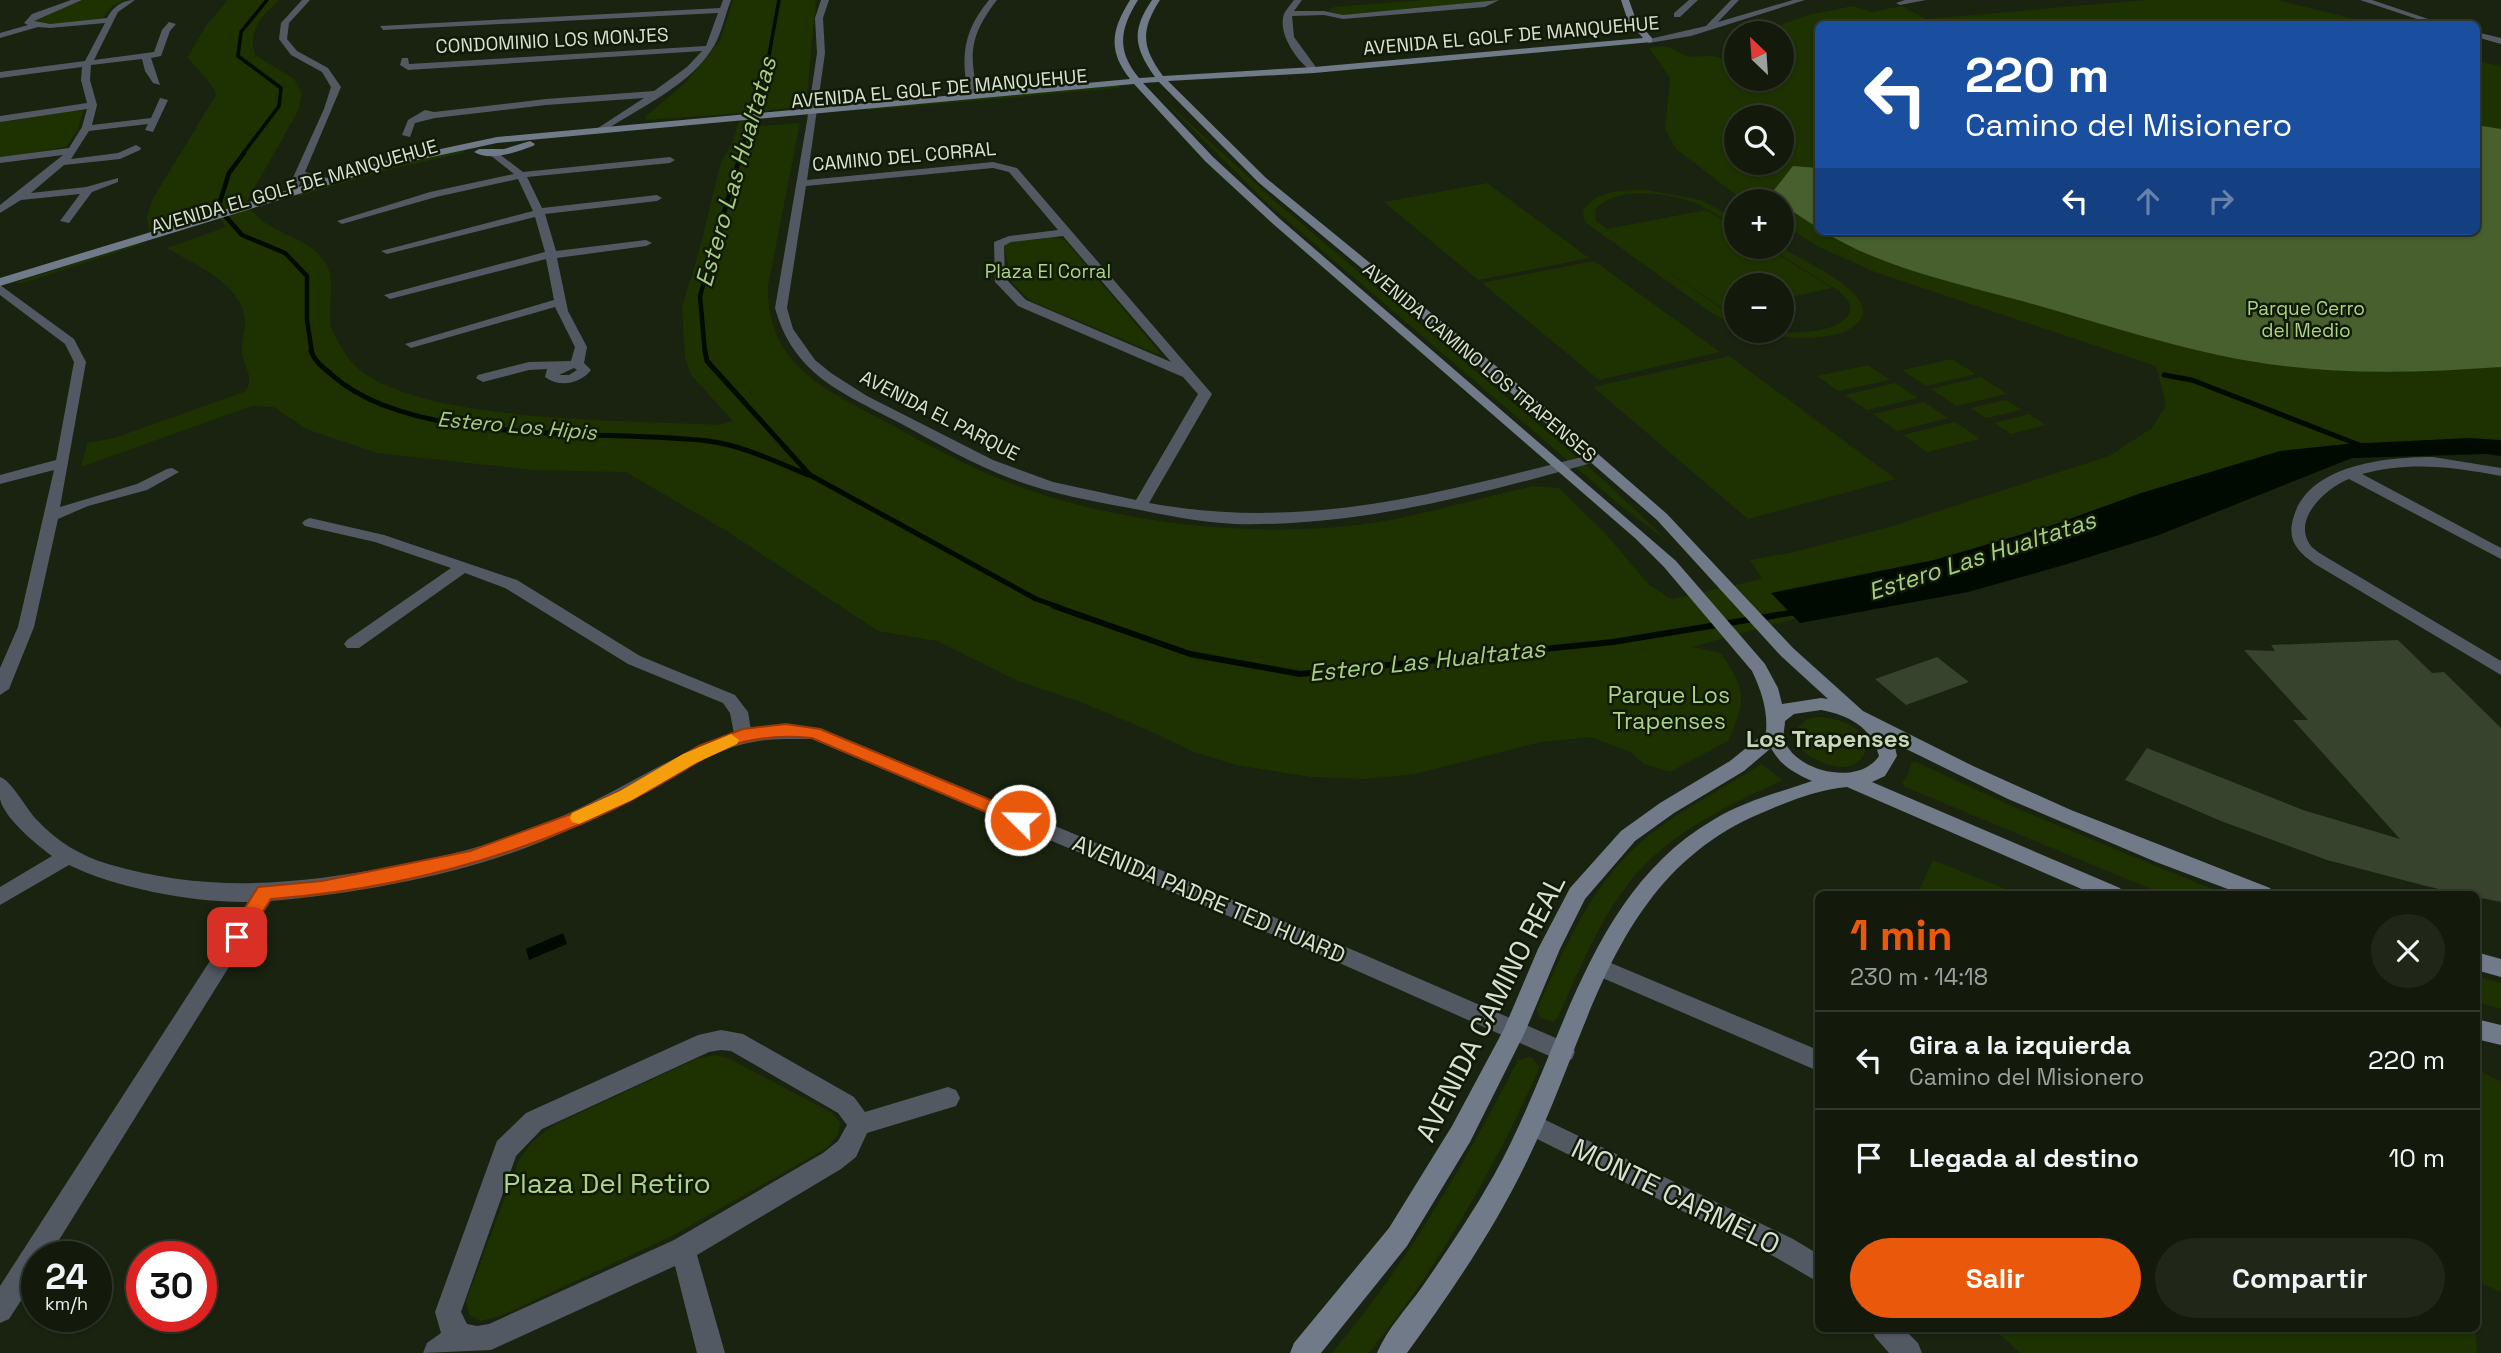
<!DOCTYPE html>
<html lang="es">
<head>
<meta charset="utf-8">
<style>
	:root { --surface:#131a0b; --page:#202719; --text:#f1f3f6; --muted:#9da19d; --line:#32382c; --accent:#ea580c }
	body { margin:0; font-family:"Space Grotesk",sans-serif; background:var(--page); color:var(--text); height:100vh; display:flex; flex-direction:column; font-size:26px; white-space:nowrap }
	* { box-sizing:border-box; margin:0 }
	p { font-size:23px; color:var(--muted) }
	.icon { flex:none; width:38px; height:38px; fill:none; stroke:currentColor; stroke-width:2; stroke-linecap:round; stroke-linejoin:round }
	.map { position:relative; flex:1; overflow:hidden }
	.panel { position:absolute; left:1815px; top:891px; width:665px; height:441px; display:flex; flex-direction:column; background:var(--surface); border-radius:10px; box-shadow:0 2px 5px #0004,0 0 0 2px var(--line) }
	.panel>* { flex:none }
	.hud { position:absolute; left:1815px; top:21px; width:665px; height:214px; border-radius:10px; box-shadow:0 2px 5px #0004,0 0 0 2px var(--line); background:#1a4fa0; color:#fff; overflow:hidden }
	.needle { width:46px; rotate:335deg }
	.buttons { position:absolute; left:1724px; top:21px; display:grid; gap:14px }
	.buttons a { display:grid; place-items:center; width:70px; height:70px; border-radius:50%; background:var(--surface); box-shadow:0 2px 5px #0004,0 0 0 2px var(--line); font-size:35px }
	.speed { position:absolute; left:21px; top:1241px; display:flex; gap:14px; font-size:35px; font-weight:700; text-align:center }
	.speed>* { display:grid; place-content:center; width:91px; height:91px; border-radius:50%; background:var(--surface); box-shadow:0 2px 5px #0004,0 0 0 2px var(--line); line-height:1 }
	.speed small { font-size:18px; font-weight:400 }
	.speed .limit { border:10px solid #d22; background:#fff; color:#111 }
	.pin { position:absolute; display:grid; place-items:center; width:60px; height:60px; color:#fff; margin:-30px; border-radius:14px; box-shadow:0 4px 10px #0006 }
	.me { position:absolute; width:77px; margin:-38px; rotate:293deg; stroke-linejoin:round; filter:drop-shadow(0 0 5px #0008) }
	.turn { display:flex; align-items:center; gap:24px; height:147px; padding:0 35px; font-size:32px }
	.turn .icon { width:91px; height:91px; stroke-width:2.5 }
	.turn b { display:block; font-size:49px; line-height:60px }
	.lanes { display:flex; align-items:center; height:66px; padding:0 35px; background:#0003; justify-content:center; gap:35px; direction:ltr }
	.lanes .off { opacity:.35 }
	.round { display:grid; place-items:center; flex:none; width:74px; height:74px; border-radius:37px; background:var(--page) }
	.head { display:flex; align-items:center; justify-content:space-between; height:119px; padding:0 35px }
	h1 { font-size:42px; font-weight:700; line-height:52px; color:var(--accent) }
	.primary-button { display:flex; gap:14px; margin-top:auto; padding:14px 35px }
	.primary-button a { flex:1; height:80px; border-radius:42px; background:var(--accent); color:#fff; font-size:28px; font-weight:700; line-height:80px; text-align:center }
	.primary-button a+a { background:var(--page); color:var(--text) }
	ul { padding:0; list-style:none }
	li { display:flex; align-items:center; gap:21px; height:98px; padding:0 35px; border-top:2px solid var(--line) }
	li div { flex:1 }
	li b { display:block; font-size:26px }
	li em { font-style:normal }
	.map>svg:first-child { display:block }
	.green { fill:#1d3200; fill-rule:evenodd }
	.forest { fill:#47602e }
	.water { fill:#010a00 }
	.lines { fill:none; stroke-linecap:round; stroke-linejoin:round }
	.stream-far3 { stroke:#010a00; stroke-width:3.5 }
	.stream-far2 { stroke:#010a00; stroke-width:4.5 }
	.stream-far1 { stroke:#010a00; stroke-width:5 }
	.stream { stroke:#010a00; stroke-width:6 }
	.building { fill:#37432d }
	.street { fill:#535963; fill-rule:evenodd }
	.secondary { fill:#707a89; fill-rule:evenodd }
	.route { fill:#ea580c; stroke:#983908; stroke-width:2 }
	.slow { fill:#f59e0b }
	.labels { text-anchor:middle; stroke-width:5; stroke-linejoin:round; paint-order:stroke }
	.far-street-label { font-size:19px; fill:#d9e0d3; stroke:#101a06 }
	.far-park-label { font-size:19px; fill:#acd386; stroke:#101a06 }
	.far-water-label { font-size:21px; font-style:italic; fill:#a6cd80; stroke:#101a06 }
	.park-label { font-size:23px; fill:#acd386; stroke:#101a06 }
	.street-label { font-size:23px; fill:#d9e0d3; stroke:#101a06 }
	.water-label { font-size:24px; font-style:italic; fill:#a6cd80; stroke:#101a06 }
	.neighbourhood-label { font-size:24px; font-weight:bold; fill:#c8d6bb; stroke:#101a06 }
	.near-street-label { font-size:28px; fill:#d9e0d3; stroke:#101a06 }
	.near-park-label { font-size:28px; fill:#acd386; stroke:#101a06 }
</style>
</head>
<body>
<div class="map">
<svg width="2501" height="1353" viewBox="0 0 2501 1353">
	<rect width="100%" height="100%" fill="#19230f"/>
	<path class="green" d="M83,0h42l-13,6 -9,12 -59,7 -11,-4z
		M228,0h52c-18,16 -33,30 -25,55l39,24 8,15 -4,17 -52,92c22,34 61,31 79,59 13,20 0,47 7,69 1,1 14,25 16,27 50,67 290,62 371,67l14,-4 -42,-46 -6,-17 -3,-51 16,-52 23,-93 11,-19 10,-30 -95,7 -2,-3 41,-35 34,-41 13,-41h83l-10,106 -44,5 -3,15 41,-3 -32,163c-1,78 53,101 114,134 42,23 84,46 128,63 107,42 256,57 369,39 52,-9 104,-25 155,-36l25,2 45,44 45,53 22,14 91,-20 -12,-19 44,-8 92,-24 223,-72 43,-28 14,-23 -10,-39 -281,-94 -56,-25 -37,-23v-23h-38l-68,-52 -11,-20 5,-51 -21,-30c25,-4 19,1 39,8 12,3 18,-4 35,3l13,-9v29h46v-46h-24l50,-18 45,-9 19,6 29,-6 25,13 220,-19h131l78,19 -22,5h-515v207h658v-170l25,5v386c-56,-8 -110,-13 -167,-4l-523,166 -119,33 29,6c25,38 26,46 7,88l-58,31 -26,-8 -14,-12 -40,-15 -49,5 -126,32 -49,5 -55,-2 -75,-12 -45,-14 -43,-21 -70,-29 -60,-20 -81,-40 -59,-10 -153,-101 -99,-58 -94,-2 -155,-17 -71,-24 -32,-22 -22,-1 -171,61 6,-24 27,-5 130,-46c12,-14 0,-23 -2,-40 -1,-11 4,-22 3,-33 -5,-37 -50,-54 -78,-71l59,-21 -10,-15 -67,19 -2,-14 5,-17 64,-105c-4,-14 -20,-25 -28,-38l17,-30zM1736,117h46v46h-46z
		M1424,0h66l-1,2 -147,13 -14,-4 6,-4z
		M1118,85l2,3 -252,22v-2z
		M1154,91l121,110 324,275 71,67 -49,-37 -353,-302z
		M75,110l8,1 -6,20 -11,16 -66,11v-37z
		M466,148l-3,5 -72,16 -96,28 9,-6 93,-27z
		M1487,183l102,75 -111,22 -94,-78z
		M1647,190l54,10 35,19v8c-14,-9 -27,-19 -43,-25 -26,-9 -78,-17 -98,8l1,11 140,98v7l-23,-12 -128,-92 -2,-10c10,-22 42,-22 64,-22z
		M1706,210l30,18v19h30l66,41 -50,11v-14h-46v24l-10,2 -119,-82z
		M1053,237l12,3 96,114h-4l-126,-53 -19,-18 -8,-37 8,-5z
		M149,242l-126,41h-9l123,-39z
		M1768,247h13c19,12 71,36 80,56 4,7 2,14 -3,20 -22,22 -79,15 -106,8 26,0 83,9 98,-19l-1,-10 -9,-10z
		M1594,261l126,91 -121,28 -117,-97z
		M1729,356l167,123 -148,40 -155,-132z
		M1952,359l24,15 -50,12 -24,-16z
		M1868,365l22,15 -52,11 -21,-15z
		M1981,377l26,17 -51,12 -25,-17z
		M1895,383l23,15 -51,12 -22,-15z
		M2006,400l16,10 -36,8 -16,-10z
		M1924,402l24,16 -51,13 -24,-17z
		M2029,414l17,11 -35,9 -17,-11z
		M1955,422l25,17 -53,13 -24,-17z
		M1817,717c79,4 51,77 -7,39 -10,-6 -16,-14 -15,-26l12,-11z
		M1916,762l107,49 201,83h-61l-258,-107 -3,-5 5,-4 4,-15z
		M1761,764l22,16c-58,27 -120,55 -158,108 -29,39 -47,85 -67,129l-5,5 -13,-4 -3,-8c27,-63 56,-129 111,-174 33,-27 77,-48 113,-72z
		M1933,860l85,34h-101z
		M2476,976l25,7v26l-25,-7z
		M714,1055l14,3 104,55 8,9 -2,13 -11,13 -155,88 -169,79 -22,6 -12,-6 -3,-14 53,-141 13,-18 20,-16 144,-67z
		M1531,1057l9,10c-45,100 -102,201 -171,286h-37c76,-91 132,-188 186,-293z
		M2476,1069l25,13v210l-25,-11z
		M1993,1328h482l2,25h-457z"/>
	<path class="forest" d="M2476,125l25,4v238c-71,5 -146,8 -217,-1 -88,-10 -176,-41 -262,-65 -63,-17 -143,-34 -199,-70h310l6,4 62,-4h275z
		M1793,166l25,2v60l-29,-19 -15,-19z"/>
	<path class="water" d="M2469,438l32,2v16l-15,-2 -134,4 -193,77 -95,30 -96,27 -168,31 -29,-30 163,-33 116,-34 91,-33 139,-42 67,-7z
		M563,933l4,11 -38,16 -3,-11z"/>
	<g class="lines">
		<path class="stream-far3" d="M242,155l37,-49 2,-18 -43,-32 3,-24 26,-32
			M740,155l29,-100 10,-55"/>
		<path class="stream-far2" d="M244,153l-15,20 -11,35 24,27 43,18 22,23v44l5,33
			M705,353l-5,-57 41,-143"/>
		<path class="stream-far1" d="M311,351c4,11 12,16 21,24 80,72 271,54 376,66 34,4 68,21 100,34
			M705,351l2,10 103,114 226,124 23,8
			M2164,375l28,5 170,66"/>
		<path class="stream" d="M1054,606l136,48 110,20 313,-32 183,-30"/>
	</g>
	<path class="building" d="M2398,640l34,33 12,-1 57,56v174l-25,-5v-3h-16l-38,-9 -95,-25 -106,-39 -96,-41 22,-32 156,62 97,29 -107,-119h15l-64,-70 31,1 -4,-6z
		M1937,657l32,25 -63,23 -31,-26z"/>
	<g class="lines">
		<path class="street" d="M71,0h11l-48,21 16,3 57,-6c6,-11 15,-18 28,-18l-17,12 -24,48 60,-8 8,-22 7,-8 7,2 -6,7 -9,25 -10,2 9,27 -7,-2 -8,-12 -3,-12 -51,6 -1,15 7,25 -5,20 59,-7 9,-20 8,2 -15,32 -8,-2 3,-6 -59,7 -18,28 47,-6 18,-8 5,3 -1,2 -20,9 -56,6 -33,28 55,-6 32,-9v4l-26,10 -23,31 -9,-2 20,-27 -59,6 -21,13v-8l63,-50 -63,8v-6l69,-9 13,-21 5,-18 -87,13v-6l87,-13 -6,-23 1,-13 -82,11v-6l85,-11 20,-38 -55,5 -12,-1 -38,11v-5l28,-8 -4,-2 8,-9z
			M302,0h8l-21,23 -2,16 10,12 31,17 13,19 -36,85 31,8 -5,3 -29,-4 -6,14 -5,3 -5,-3 38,-84 7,-22 -9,-15 -31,-17 -12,-16 2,-16z
			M723,0h8c-6,15 -9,32 -17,46 -23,39 -72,60 -108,84l-8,-2 46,-30 -98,7 -111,13 -20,5 -5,14 -8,-2 6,-15 17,-10 9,2 112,-13 108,-8 33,-24 15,-16 -294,19 -8,-5 2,-7h6l1,6 297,-18 12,-33 -335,17 -3,-4 340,-18z
			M821,0h8l-6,18 2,35 -18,127 186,-18 24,6 195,226 -63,109c161,29 291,-11 445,-49l7,4 -2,3c-119,33 -240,66 -364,63 -36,-2 -71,-9 -105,-16 -40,-7 -80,-15 -118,-29 -40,-15 -77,-37 -114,-57 -56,-29 -105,-48 -123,-114l32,-187 10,-68 -2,-35zM993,168l16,4 49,58 -49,6 -15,6 1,40 23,24 165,71 15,17 -62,106 -83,-18 -60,-22 -126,-64 -36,-23 -16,-13 -22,-31 -6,-21 19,-122zM1063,236l108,126 -145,-62 -21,-22 -1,-32 7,-4z
			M989,0h8c-27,35 -29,54 -18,96l-5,3 -5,-3c-9,-38 -6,-65 20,-96z
			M1294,0h8l-8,11h30l19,4 156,-15 -14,7 -142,12 -19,-4 -32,1 2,21 24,33 -4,3c-16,-10 -37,-39 -30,-59 2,-4 7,-10 10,-14z
			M1689,0h9l-18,17h-6v-4z
			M1731,0h8l-21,22 75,-22h12l-114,36 -42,7 -4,-3 61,-14z
			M1905,0h21l-26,5 -4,-2z
			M2360,0h12l71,24h-11z
			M2476,32l25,6v6l-25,-7z
			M494,150l29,22 147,-15 5,3 -5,3 -143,14 15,31 115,-13 5,3 -5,3 -112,13 11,37 90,-11 6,3 -6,3 -89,12 11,53 19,36 -3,16 7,7c-11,14 -32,18 -46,7l2,-8 -18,1 -46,12 -7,-4 2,-3 51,-13 42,-1 4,-14 -20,-40 -144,41 -6,-4 149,-44 -8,-41 -156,40 -6,-4 161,-43 -10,-35 -148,37 -6,-3 152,-40 -15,-32 -82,18 -94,27 -5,-3 93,-29 84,-18 -24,-19v-4zM574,368l3,2 -8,5h-10z
			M0,285l74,54 12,23 -26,145 77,-23 30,-15 5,-1 7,4 -32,18 -59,16 -30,13 -24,108 -25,62 -9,6v-27l18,-41 36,-157 -54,14v-9l56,-15 18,-98 -9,-18 -65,-49z
			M2433,457l68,11v8c-48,-9 -91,-15 -139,-2l139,74v11l-152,-80c-21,8 -56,38 -40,64 3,6 11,10 17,14l175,104v14l-186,-111c-17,-12 -28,-23 -22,-45 14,-55 94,-62 140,-62z
			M310,518l74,17 133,45 123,76 95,39 13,17 3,18 28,-4 41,2 540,225 212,92 3,7 -3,7 -8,3 -8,-3 -212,-94 -532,-226c-22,0 -43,-1 -64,4 -40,9 -75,33 -111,53 -31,17 -63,32 -96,46 -81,33 -184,52 -271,59l-221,355h-12v20l-28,43 -9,4v-37l248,-384c-52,1 -133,-14 -179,-37l-69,40v-18l52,-31c-15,-11 -48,-38 -52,-57 0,-6 0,-15 0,-22 12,4 27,33 37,43 19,21 44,36 71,44 98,29 184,21 282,3 62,-12 120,-26 177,-53 56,-25 107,-61 167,-80l-4,-21 -7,-10 -95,-39 -123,-76 -40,-15 -106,75h-12l-3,-4 3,-4 104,-72 -76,-26 -70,-16 -3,-3 3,-3z
			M1599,958l219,92v21l-227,-98 -3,-6 3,-6z
			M721,1030l22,4 111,63 11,15 83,-25 8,3 4,8 -4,8 -89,27 -11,24 -15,12 -144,86 28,98h-28l-22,-87 -184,84 -68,3 4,-10 14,-10 -6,-21 62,-171 29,-28 172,-78zM721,1050l10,1 107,62 9,12 -9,16 -15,12 -149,87 -185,84 -12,2 -10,-2 -6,-12 55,-156 26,-27 167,-77z
			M1533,1114l260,125 25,15v28l-43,-25 -250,-124 -4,-8 4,-8z
			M1871,1328h32l15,15 4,10h-33l-14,-16z"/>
		<path class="secondary" d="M1130,0h8c-18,29 -22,50 1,78l16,-1c-21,-30 -24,-46 -3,-77h8c-20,31 -18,47 3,76l151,-9 329,-29 -15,-17 -7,-21h8l7,20 16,18v4l-338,31 -146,8 98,97 246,201 155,135 126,134 70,63 110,55 98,44 199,78 3,6h-32l-85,-32 -148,-63 -114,-56 3,13 -12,20 -13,6 248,106 3,6h-30l-246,-107c-25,2 -52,12 -76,22 -158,61 -177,215 -243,350 -33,69 -76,132 -121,194h-30c10,-24 30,-45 45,-66 25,-36 50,-73 72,-112 68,-120 91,-280 219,-355 31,-19 65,-27 99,-39 -18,-8 -32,-16 -41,-33l-27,23 -70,42 -39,28 -50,58 -25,50 -35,83 -55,110 -63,104 -86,107h-31l4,-10 95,-115 63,-102 52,-97 34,-80 32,-61 51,-57 39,-28 70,-42 36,-29c2,-22 -5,-42 -14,-61l-88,-104 -28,-28 -364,-316 -67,-62 -71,-77 -637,59 -107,23 -390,120v-8l384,-117 113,-24 633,-58c-23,-29 -18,-50 0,-79zM1159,82l99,100 244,203 155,135 124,136 47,43 -7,-1 -39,6 -4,-16 -13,-24 -89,-103 -396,-342 -67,-62 -70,-74zM1821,710c27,5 51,17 58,46 -21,32 -88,14 -95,-18 -1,-5 1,-12 1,-17l9,-7z
			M530,141l5,3 -2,2c-17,6 -42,16 -59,6l5,-3h25z
			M2476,952l25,7v18l-25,-7z
			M2476,1019l25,6v20l-25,-6z"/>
	</g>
	<path class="route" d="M786,724l34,5 206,86 3,5 -3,4h-12l-202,-86c-22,-2 -43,-2 -64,3 -28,5 -53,23 -77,37 -29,17 -59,33 -90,46 -98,42 -204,67 -310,75l-28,44 -6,2 -7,-2 -3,-6 31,-50 64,-6 148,-30 98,-36 52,-24 79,-45 44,-17z"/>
	<path class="slow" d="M731,734l8,6 -2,4 -41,19 -64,37 -53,24 -7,-2 -2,-4 2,-5 48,-22 63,-37z"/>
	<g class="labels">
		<g class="far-street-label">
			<text transform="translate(1511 35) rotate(-5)" y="7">AVENIDA EL GOLF DE MANQUEHUE</text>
			<text transform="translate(552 40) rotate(-3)" y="7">CONDOMINIO LOS MONJES</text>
			<text transform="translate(939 88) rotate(-5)" y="7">AVENIDA EL GOLF DE MANQUEHUE</text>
			<text transform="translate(904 156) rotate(-5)" y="7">CAMINO DEL CORRAL</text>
			<text transform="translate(294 186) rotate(-16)" y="7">AVENIDA EL GOLF DE MANQUEHUE</text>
			<text transform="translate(1480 362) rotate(40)" y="7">AVENIDA CAMINO LOS TRAPENSES</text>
			<text transform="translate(940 415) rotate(27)" y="7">AVENIDA EL PARQUE</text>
		</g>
		<g class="far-park-label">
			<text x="1048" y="278">Plaza El Corral</text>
			<text x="2306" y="315">Parque Cerro<tspan x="2306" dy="22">del Medio</tspan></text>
		</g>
		<g class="far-water-label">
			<text transform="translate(517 426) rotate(5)" y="7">Estero Los Hipis</text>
		</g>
		<g class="park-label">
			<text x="1669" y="703">Parque Los<tspan x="1669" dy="26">Trapenses</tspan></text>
		</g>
		<g class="street-label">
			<text transform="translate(1209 899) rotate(23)" y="8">AVENIDA PADRE TED HUARD</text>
		</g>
		<g class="water-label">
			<text transform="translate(736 172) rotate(-74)" y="8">Estero Las Hualtatas</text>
			<text transform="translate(1982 556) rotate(-18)" y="8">Estero Las Hualtatas</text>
			<text transform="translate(1427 661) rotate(-6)" y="8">Estero Las Hualtatas</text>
		</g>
		<g class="neighbourhood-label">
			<text x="1828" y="747">Los Trapenses</text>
		</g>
		<g class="near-street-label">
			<text transform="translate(1490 1008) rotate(-63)" y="10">AVENIDA CAMINO REAL</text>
			<text transform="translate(1676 1196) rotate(26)" y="10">MONTE CARMELO</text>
		</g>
		<g class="near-park-label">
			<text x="607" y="1193">Plaza Del Retiro</text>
		</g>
	</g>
</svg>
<div class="buttons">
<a><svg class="needle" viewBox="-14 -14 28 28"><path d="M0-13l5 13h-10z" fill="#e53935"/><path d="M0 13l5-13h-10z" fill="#9da19d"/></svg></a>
<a><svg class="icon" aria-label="search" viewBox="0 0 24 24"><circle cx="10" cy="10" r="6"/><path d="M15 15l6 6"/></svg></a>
<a>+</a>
<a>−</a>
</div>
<div class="speed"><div>24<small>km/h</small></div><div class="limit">30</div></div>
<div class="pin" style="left:237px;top:937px;background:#d93025"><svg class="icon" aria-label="arrive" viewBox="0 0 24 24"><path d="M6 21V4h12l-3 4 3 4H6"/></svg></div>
<svg class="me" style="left:1020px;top:820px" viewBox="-20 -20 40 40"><circle r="17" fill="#ea580c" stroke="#fff" stroke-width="3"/><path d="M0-11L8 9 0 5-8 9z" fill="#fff"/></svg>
<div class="hud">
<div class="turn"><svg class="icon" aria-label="left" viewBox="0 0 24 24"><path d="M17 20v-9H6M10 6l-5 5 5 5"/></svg><div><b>220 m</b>Camino del Misionero</div></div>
<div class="lanes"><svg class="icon" aria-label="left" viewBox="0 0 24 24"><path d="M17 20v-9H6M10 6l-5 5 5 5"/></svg><svg class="icon off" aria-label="ahead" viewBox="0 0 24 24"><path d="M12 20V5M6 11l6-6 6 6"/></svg><svg class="icon off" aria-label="right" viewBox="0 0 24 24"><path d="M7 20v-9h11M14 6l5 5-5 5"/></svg></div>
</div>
<section class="panel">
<div class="head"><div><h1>1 min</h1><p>230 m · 14:18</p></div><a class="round"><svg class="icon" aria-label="close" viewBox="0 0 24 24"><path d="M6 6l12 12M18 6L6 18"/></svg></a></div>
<ul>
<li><svg class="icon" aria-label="left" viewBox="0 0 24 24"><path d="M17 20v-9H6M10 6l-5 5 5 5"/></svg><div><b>Gira a la izquierda</b><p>Camino del Misionero</p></div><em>220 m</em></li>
<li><svg class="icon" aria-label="arrive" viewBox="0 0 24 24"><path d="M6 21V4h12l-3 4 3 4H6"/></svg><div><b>Llegada al destino</b></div><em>10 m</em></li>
</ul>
<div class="primary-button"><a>Salir</a><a>Compartir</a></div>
</section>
</div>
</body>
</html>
